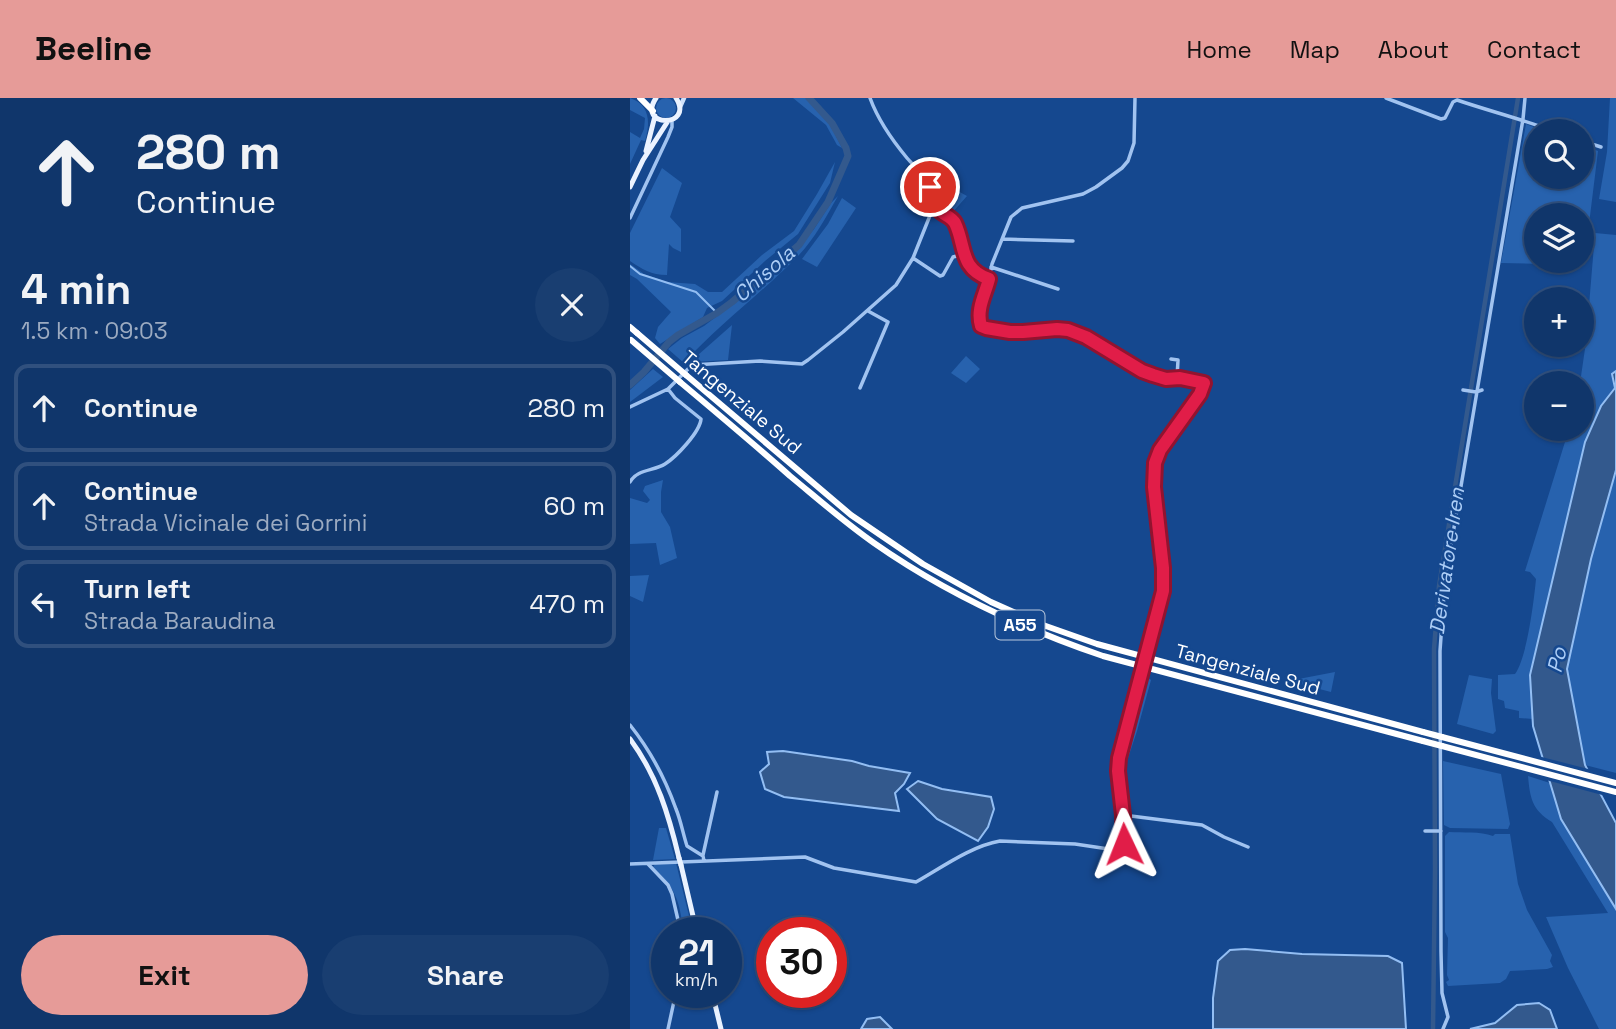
<!DOCTYPE html>
<html lang="en">
<head>
<meta charset="utf-8">
<style>
	:root { --surface:#10366b; --page:#193e71; --text:#f1f3f6; --muted:#9cabc1; --line:#30507e; --accent:#e69b98 }
	body { margin:0; font-family:"Space Grotesk",sans-serif; background:var(--page); color:var(--text); height:100vh; display:flex; flex-direction:column; font-size:26px; white-space:nowrap }
	* { box-sizing:border-box; margin:0 }
	p { font-size:23px; color:var(--muted) }
	.icon { flex:none; width:38px; height:38px; fill:none; stroke:currentColor; stroke-width:2; stroke-linecap:round; stroke-linejoin:round }
	.map { position:relative; flex:1; overflow:hidden }
	.side { display:flex; flex-direction:column; background:var(--surface); width:630px }
	.side>* { flex:none }
	.top-card { background:#10366b; color:var(--text); overflow:hidden }
	.tools { position:absolute; left:894px; top:21px; display:grid; gap:14px }
	.tools a { display:grid; place-items:center; width:70px; height:70px; border-radius:50%; background:var(--surface); box-shadow:0 2px 5px #0004,0 0 0 2px var(--line); font-size:35px }
	.speed { position:absolute; left:21px; top:819px; display:flex; gap:14px; font-size:35px; font-weight:700; text-align:center }
	.speed>* { display:grid; place-content:center; width:91px; height:91px; border-radius:50%; background:var(--surface); box-shadow:0 2px 5px #0004,0 0 0 2px var(--line); line-height:1 }
	.speed small { font-size:18px; font-weight:400 }
	.speed .limit { border:10px solid #d22; background:#fff; color:#111 }
	.pin { position:absolute; display:grid; place-items:center; width:60px; height:60px; color:#fff; margin:-30px; border:4px solid #fff; border-radius:50%; box-shadow:0 2px 7px #0007 }
	.me { position:absolute; width:77px; margin:-38px; rotate:358deg; stroke-linejoin:round; filter:drop-shadow(0 0 5px #0008) }
	.turn { display:flex; align-items:center; gap:24px; height:147px; padding:0 21px; font-size:32px }
	.turn .icon { width:91px; height:91px; stroke-width:2.5 }
	.turn b { display:block; font-size:49px; line-height:60px }
	.round { display:grid; place-items:center; flex:none; width:74px; height:74px; border-radius:37px; background:var(--page) }
	.summary { display:flex; align-items:center; justify-content:space-between; height:119px; padding:0 21px }
	h1 { font-size:42px; font-weight:800; line-height:52px }
	.primary-button { display:flex; gap:14px; margin-top:auto; padding:14px 21px }
	.primary-button a { flex:1; height:80px; border-radius:42px; background:var(--accent); color:#111; font-size:28px; font-weight:800; line-height:80px; text-align:center }
	.primary-button a+a { background:var(--page); color:var(--text) }
	ul { padding:0; list-style:none }
	li { display:flex; align-items:center; gap:21px; height:88px; margin:0 14px 10px; padding:0 7px; border:4px solid var(--line); border-radius:14px }
	li div { flex:1 }
	li b { display:block; font-size:26px }
	li em { font-style:normal }
	header { display:flex; align-items:center; gap:42px; box-sizing:border-box; height:98px; padding:0 35px; background:var(--accent); color:#111 }
	header strong { font-size:33px }
	nav { display:flex; gap:38px; margin-inline-start:auto; font-size:24px }
	main { display:flex; flex:1; min-height:0 }
	.map>svg:first-child { display:block }
	.green { fill:#2762ae; fill-rule:evenodd }
	.water { fill:#33598d; stroke:#93bef3; stroke-width:2 }
	.pier { fill:#15488f }
	.lines { fill:none; stroke-linecap:round; stroke-linejoin:round }
	.stream { stroke:#93bef3; stroke-width:2 }
	.canal { stroke:#33598d; stroke-width:4.5 }
	.river { stroke:#33598d; stroke-width:7 }
	.minor { stroke:#a1c3f0; stroke-width:3.5 }
	.secondary { stroke:#cfe1fb; stroke-width:4.5 }
	.primary { stroke:#eaf2ff; stroke-width:5 }
	.motorway { stroke:#fff; stroke-width:6 }
	.minor-bridge { stroke:#a1c3f0; stroke-width:3.5 }
	.primary-bridge { stroke:#eaf2ff; stroke-width:5 }
	.motorway-bridge { stroke:#fff; stroke-width:6 }
	.route-casing { stroke:#92132f; stroke-width:18 }
	.route { stroke:#e11d48; stroke-width:12 }
	.labels { text-anchor:middle; stroke-width:5; stroke-linejoin:round; paint-order:stroke }
	.shield { fill:#15488f; stroke:#b9c8dd; stroke-width:2 }
	.shield-label { font-size:18px; font-weight:bold; fill:#fff }
	.street-label { font-size:19px; fill:#fff; stroke:#15488f }
	.water-label { font-size:21px; font-style:italic; fill:#adcef7; stroke:#15488f }
</style>
</head>
<body>
<header>
<strong>Beeline</strong>
<nav><a>Home</a><a>Map</a><a>About</a><a>Contact</a></nav>
</header>
<main>
<section class="side">
<div class="top-card">
<div class="turn"><svg class="icon" aria-label="ahead" viewBox="0 0 24 24"><path d="M12 20V5M6 11l6-6 6 6"/></svg><div><b>280 m</b>Continue</div></div>
</div>
<div class="summary"><div><h1>4 min</h1><p>1.5 km · 09:03</p></div><a class="round"><svg class="icon" aria-label="close" viewBox="0 0 24 24"><path d="M6 6l12 12M18 6L6 18"/></svg></a></div>
<ul>
<li><svg class="icon" aria-label="ahead" viewBox="0 0 24 24"><path d="M12 20V5M6 11l6-6 6 6"/></svg><div><b>Continue</b></div><em>280 m</em></li>
<li><svg class="icon" aria-label="ahead" viewBox="0 0 24 24"><path d="M12 20V5M6 11l6-6 6 6"/></svg><div><b>Continue</b><p>Strada Vicinale dei Gorrini</p></div><em>60 m</em></li>
<li><svg class="icon" aria-label="left" viewBox="0 0 24 24"><path d="M17 20v-9H6M10 6l-5 5 5 5"/></svg><div><b>Turn left</b><p>Strada Baraudina</p></div><em>470 m</em></li>
</ul>
<div class="primary-button"><a>Exit</a><a>Share</a></div>
</section>
<div class="map">
<svg width="986" height="931" viewBox="0 0 986 931">
	<rect width="100%" height="100%" fill="#15488f"/>
	<path class="green" d="M26 10a10 10 0 1 1 20 0a10 10 0 1 1-20 0Z
		M0,0c21,7 20,26 15,43l-4,-1 -11,24v-32l10,6 4,-9 1,-11 -15,-8z
		M163,0h14l23,26 12,24 -5,-3 -11,-20z
		M980,0h6v104l-17,-3 8,-47z
		M896,26l18,7h-8v46h46v-32l16,6 -14,114 -83,-2zM906,117h46v46h-46z
		M205,64l-5,21 -32,51 -33,27 -43,40 -15,7 -4,9 -43,27 -5,-6 3,-11 13,-15 -34,-33 -7,-4v-11l14,10 23,8 28,2 13,8h14l40,-37 32,-24 23,-37z
		M289,68l19,14 29,16 -15,17 -9,-7 -14,-28z
		M32,70l20,15 -12,34 11,12v23l-8,-4 -4,-4 -2,31c-16,0 -25,-6 -37,-14v-28z
		M208,98c-12,21 -23,42 -39,59 -37,38 -80,69 -115,108l-16,-14 14,-11 22,-12 33,-25 60,-51 17,-21 17,-26z
		M212,100l14,10 -39,59 -15,-8 26,-35z
		M965,135l21,2v136l-4,3 3,14 -14,18 -16,36 -55,233 3,44 -14,-1v-7l-14,-3 -1,-7 -6,-2v-24l17,-1c12,-16 19,-74 21,-95l-6,-7 -5,-1 44,-142h13v-46h-2l6,-41z
		M102,227l-4,35 -34,2 4,-7z
		M336,258l14,13 -14,14 -15,-10z
		M23,271l10,8 -33,25v-12z
		M986,372v303l-31,-8 -18,-96 24,-110z
		M33,382l-2,12v20l9,15 7,31 -17,7 -4,-22 -26,1v-46l17,5 3,-3 -7,-9 2,-5z
		M19,477l-6,27 -13,-6v-20z
		M705,574l-4,20 -43,-11z
		M839,577l23,4 -1,14 5,38 -3,3 -36,-10z
		M515,578l6,4 -14,51 -12,36 -2,13 -2,-13z
		M813,663l58,13 9,50 -2,5 -58,-1 -6,-3z
		M898,678l22,7 11,36 55,90v120h-17l-31,-61 -22,-51 62,-4 -56,-91c-20,-12 -22,-24 -24,-46z
		M29,730h7l9,31 -22,1z
		M819,734c14,1 31,-1 44,4l2,-2h15l8,50 9,26 25,45 -2,6 3,6 -6,2 -37,2 -4,8 -6,4 -52,3 -2,-4 3,-2 -2,-5 1,-37 -3,-6v-96z
		M46,765l16,65 1,5h-8l-1,-2c-6,-33 -7,-40 -31,-64l2,-3z"/>
	<path class="water" d="M986,273v99l-25,89 -24,110 18,96 31,58v86l-55,-90 -28,-93 -3,-51 55,-233 16,-36 14,-18 -3,-14z
		M153,653l69,10 17,5 41,7 -6,11 -9,9 4,18 -115,-14 -19,-8 -5,-17 9,-8 -2,-12z
		M288,683l24,8 49,8 3,12 -6,18 -10,14 -41,-22 -30,-30z
		M615,851l57,5 86,2 14,7 4,66h-193v-31l5,-37 12,-11z
		M909,905l11,7 7,19h-87l25,-6 22,-18z
		M250,919l12,12h-31l6,-10z"/>
	<path class="pier" d="M908,658l54,14 14,26 -60,-16z"/>
	<g class="lines">
		<path class="stream" d="M0,168l10,8 56,18 21,21"/>
		<path class="canal" d="M803,931l2,-160 -1,-220 5,-63 79,-488"/>
		<path class="river" d="M0,287l14,-13 25,-30 9,-7 39,-22 15,-11 67,-57 29,-43 20,-46 -2,-8 -14,-25 -23,-25"/>
		<path class="minor" d="M240,0c8,22 22,42 37,60 6,7 13,13 18,20 6,9 7,23 12,30 6,8 15,8 19,18 8,22 8,44 33,53
			M505,0l-1,45 -6,18 -6,7 -26,19 -13,7 -61,14 -11,9 -19,47 -5,23 -7,19 -1,15 2,5 5,2 37,4 34,-3 11,1 18,7 56,34 11,4 13,4 14,-1 24,5c-10,25 -32,44 -45,68 -12,24 3,99 5,129l-1,11 -14,56
			M756,0l55,21 4,-1 8,-16 4,-2c32,11 65,19 96,31
			M952,43l19,6
			M0,120l38,-81 4,-10v-7
			M372,141l71,2
			M283,160l27,18 3,-1 10,-18 11,-3
			M361,169l67,22
			M541,261l7,1 -1,18
			M230,290l28,-66 -20,-11
			M833,292l13,2 6,-2
			M0,309l38,-18 24,-24 68,-4 42,3 6,-4 35,-28 53,-47 17,-27 22,-55
			M0,384c7,-13 24,-11 35,-18 11,-7 35,-32 36,-45l-26,-21 -7,-9
			M0,627c20,25 35,53 46,84 5,12 7,25 11,37l16,10 1,5
			M493,717l79,10 22,12 24,10
			M795,733h16
			M73,757l14,-63
			M0,766l175,-7 29,11 82,14c25,-14 55,-36 84,-41l75,3 47,7 2,-2 -1,-34 -5,-44 1,-12 21,-76
			M18,766l20,21 4,9 9,39
			M38,931l8,-37
			M813,931l5,-12 -6,-24 -1,-41 -1,-301 5,-70 78,-462 2,-21"/>
		<path class="secondary" d="M50,9l4,-9"/>
		<path class="primary" d="M26,0c-20,30 39,30 20,0
			M16,53l9,-35
			M0,89l13,-27 25,-39
			M0,641c27,36 39,77 49,119
			M51,767l16,68
			M82,894l9,37"/>
		<path class="motorway" d="M10,0l13,13
			M0,229l7,6
			M56,277l165,140 72,49 68,38 52,23 54,19 326,88
			M50,284c37,31 74,62 110,94 28,23 54,46 84,67 70,49 147,85 229,113l320,85
			M812,639l174,46
			M812,648l174,46"/>
		<path class="minor-bridge" d="M510,585l9,-36"/>
		<path class="primary-bridge" d="M49,760l2,7"/>
		<path class="motorway-bridge" d="M7,235l49,42
			M1,242l49,42
			M793,634l19,5
			M793,643l19,5"/>
	</g>
	<g class="lines">
		<defs>
			<path id="route" d="M300,89c3,7 3,16 8,22 5,6 13,7 17,14 11,23 4,45 34,56 -4,16 -13,30 -8,47l5,2 24,4h13l34,-3 11,1 18,7 56,34 11,4 13,4 14,-1 24,5 -4,11 -40,56 -5,13 -1,24 9,81v23l-44,167 -1,13 5,44 1,29"/>
		</defs>
		<use href="#route" class="route-casing"/>
		<use href="#route" class="route"/>
	</g>
	<g class="labels">
		<rect class="shield" x="365.5" y="512.5" width="49" height="29" rx="5"/>
		<g class="shield-label">
			<text x="390" y="533">A55</text>
		</g>
		<g class="street-label">
			<text transform="translate(112 304) rotate(40)" y="7">Tangenziale Sud</text>
			<text transform="translate(618 571) rotate(15)" y="7">Tangenziale Sud</text>
		</g>
		<g class="water-label">
			<text transform="translate(134 176) rotate(-41)" y="7">Chisola</text>
			<text transform="translate(817 463) rotate(-82)" y="7">Derivatore Iren</text>
			<text transform="translate(927 562) rotate(-77)" y="7">Po</text>
		</g>
	</g>
</svg>
<div class="tools">
<a><svg class="icon" aria-label="search" viewBox="0 0 24 24"><circle cx="10" cy="10" r="6"/><path d="M15 15l6 6"/></svg></a>
<a><svg class="icon" aria-label="layers" viewBox="0 0 24 24"><path d="M12 4l9 5-9 5-9-5zM3 14l9 5 9-5"/></svg></a>
<a>+</a>
<a>−</a>
</div>
<div class="speed"><div>21<small>km/h</small></div><div class="limit">30</div></div>
<div class="pin" style="left:300px;top:89px;background:#d93025"><svg class="icon" aria-label="arrive" viewBox="0 0 24 24"><path d="M6 21V4h12l-3 4 3 4H6"/></svg></div>
<svg class="me" style="left:494px;top:746px" viewBox="-20 -20 40 40"><path d="M0-17L14 15 0 8-14 15z" fill="#e11d48" stroke="#fff" stroke-width="4"/></svg>
</div>
</main>
</body>
</html>
